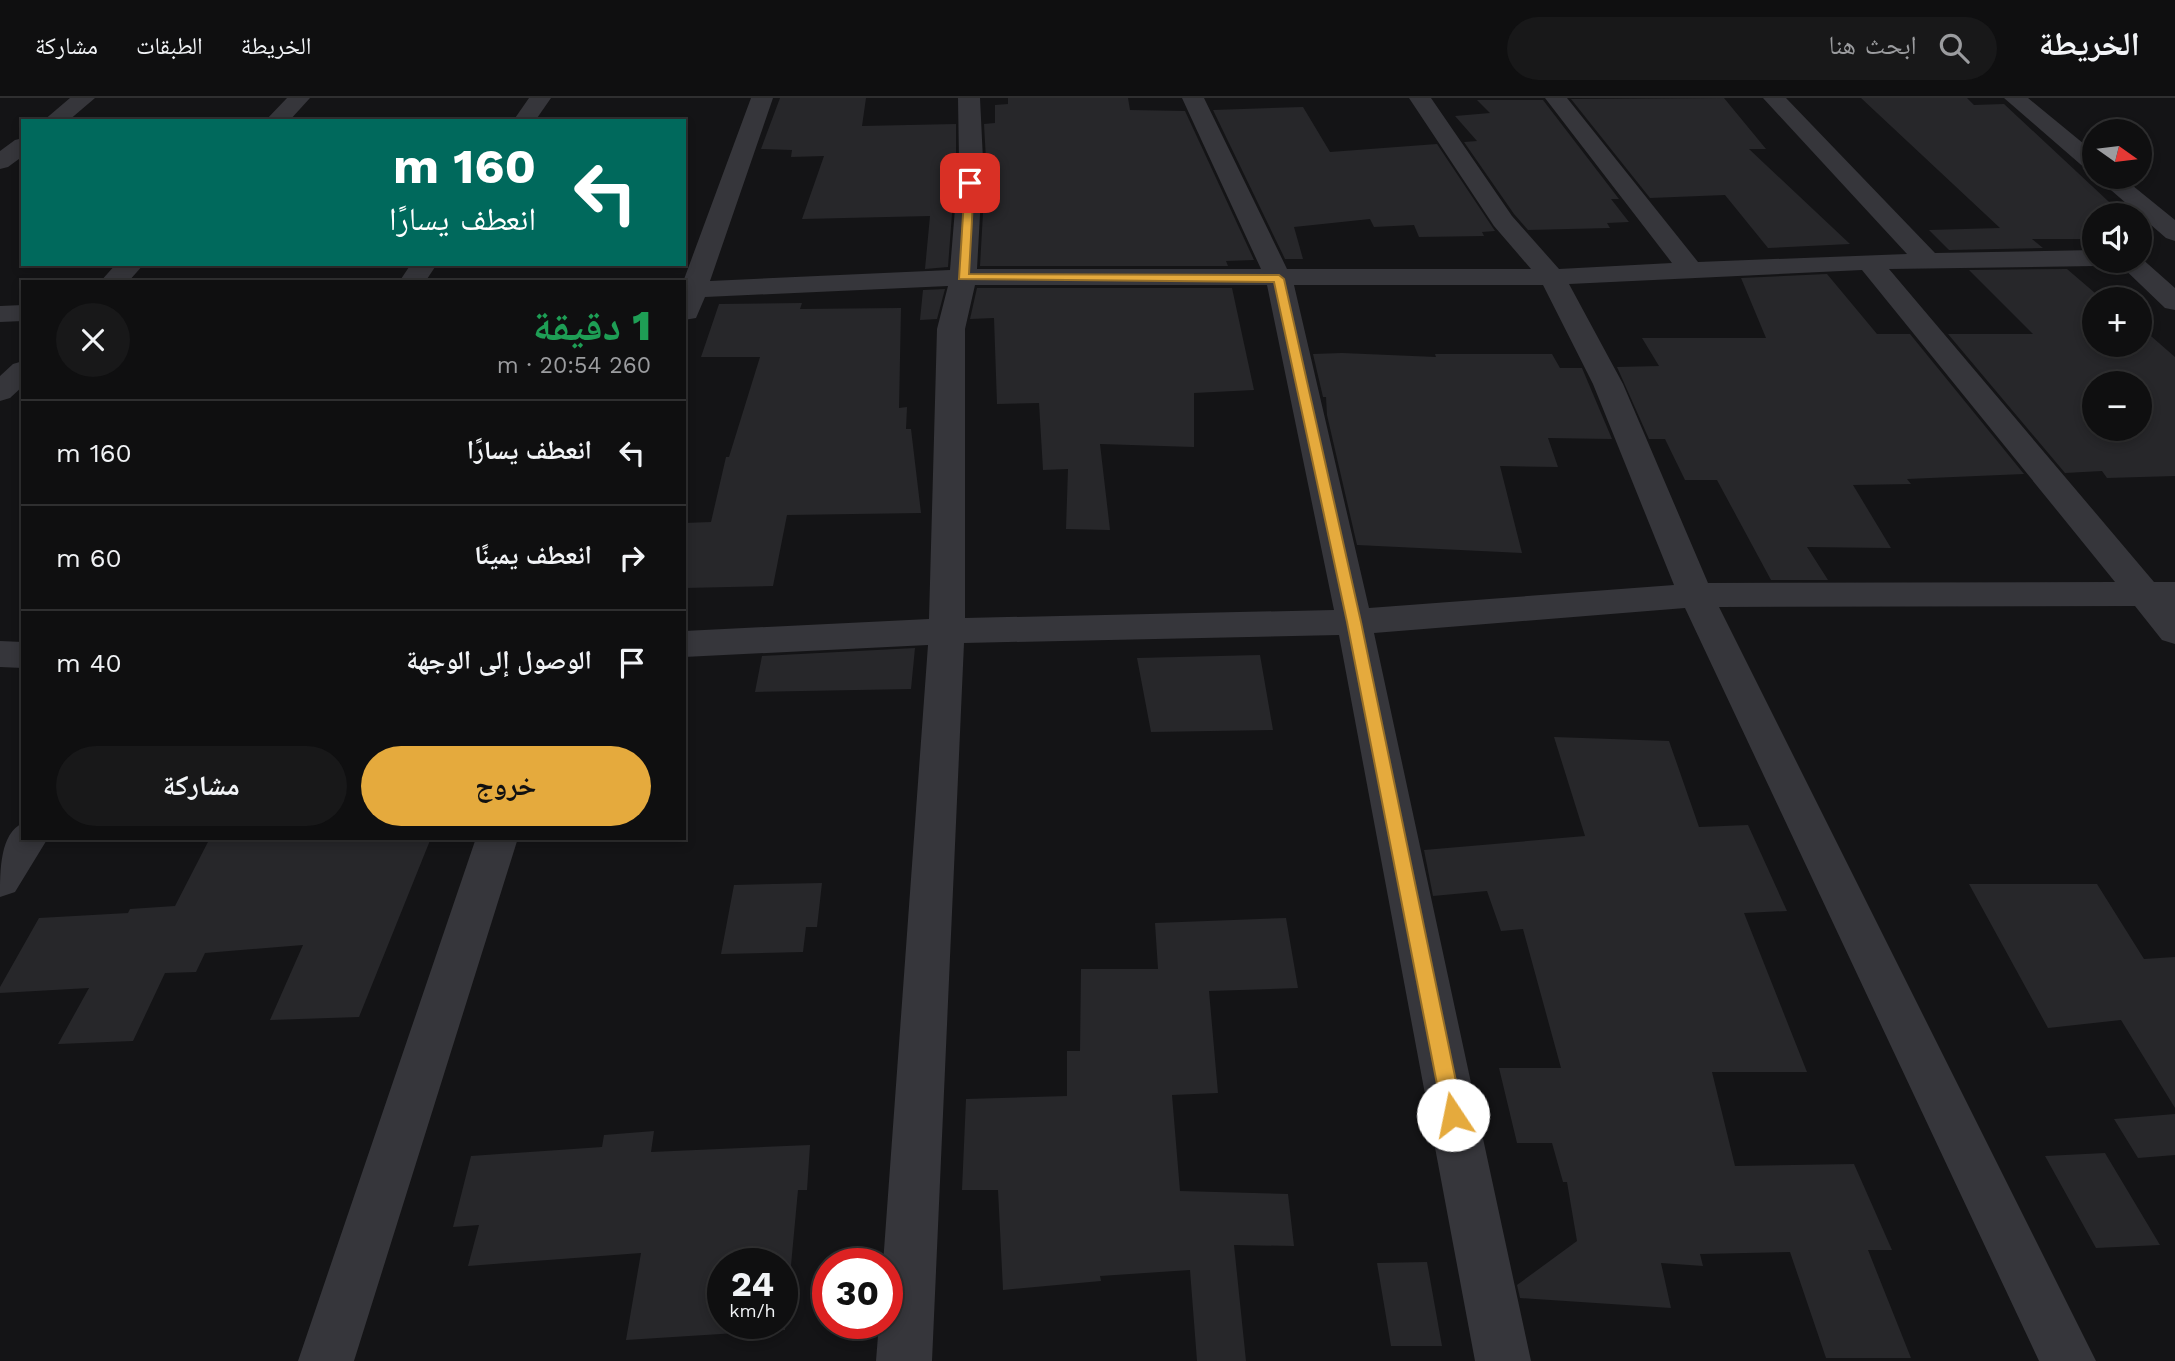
<!DOCTYPE html>
<html lang="ar">
<head>
<meta charset="utf-8">
<style>
	:root { --surface:#0f0f10; --page:#181819; --text:#f1f3f6; --muted:#9b9c9f; --line:#2f2f30; --accent:#e5aa3d }
	body { margin:0; font-family:"Work Sans","Noto Naskh Arabic",sans-serif; background:var(--page); color:var(--text); direction:rtl; height:100vh; display:flex; flex-direction:column; font-size:26px; white-space:nowrap }
	* { box-sizing:border-box; margin:0 }
	p { font-size:23px; color:var(--muted) }
	.icon { flex:none; width:38px; height:38px; fill:none; stroke:currentColor; stroke-width:2; stroke-linecap:round; stroke-linejoin:round }
	.map { position:relative; flex:1; overflow:hidden; direction:ltr }
	.details { position:absolute; left:21px; top:182px; width:665px; height:560px; display:flex; flex-direction:column; background:var(--surface); border-radius:0px; box-shadow:0 4px 10px #0003,0 0 0 2px var(--line); direction:rtl }
	.details>* { flex:none }
	.top-card { position:absolute; left:21px; top:21px; width:665px; height:147px; border-radius:0px; box-shadow:0 4px 10px #0003,0 0 0 2px var(--line); direction:rtl; background:#00695c; color:#fff; overflow:hidden }
	.needle { width:46px; rotate:104deg }
	.buttons { position:absolute; left:2082px; top:21px; display:grid; gap:14px }
	.buttons a { display:grid; place-items:center; width:70px; height:70px; border-radius:50%; background:var(--surface); box-shadow:0 4px 10px #0003,0 0 0 2px var(--line); font-size:35px }
	.speed { position:absolute; left:707px; top:1150px; display:flex; gap:14px; font-size:35px; font-weight:700; text-align:center }
	.speed>* { display:grid; place-content:center; width:91px; height:91px; border-radius:50%; background:var(--surface); box-shadow:0 4px 10px #0003,0 0 0 2px var(--line); line-height:1 }
	.speed small { font-size:18px; font-weight:400 }
	.speed .limit { border:10px solid #d22; background:#fff; color:#111 }
	.pin { position:absolute; display:grid; place-items:center; width:60px; height:60px; color:#fff; margin:-30px; border-radius:14px; box-shadow:0 4px 10px #0006 }
	.me { position:absolute; width:77px; margin:-38px; rotate:349deg; stroke-linejoin:round; filter:drop-shadow(0 0 5px #0008) }
	.turn { display:flex; align-items:center; gap:24px; height:147px; padding:0 35px; font-size:32px }
	.turn .icon { width:91px; height:91px; stroke-width:2.5 }
	.turn b { display:block; font-size:49px; line-height:60px }
	.round { display:grid; place-items:center; flex:none; width:74px; height:74px; border-radius:37px; background:var(--page) }
	.head { display:flex; align-items:center; justify-content:space-between; height:119px; padding:0 35px }
	h1 { font-size:42px; font-weight:800; line-height:52px; color:#1e9e55 }
	.button { display:flex; gap:14px; margin-top:auto; padding:14px 35px }
	.button a { flex:1; height:80px; border-radius:42px; background:var(--accent); color:#111; font-size:28px; font-weight:800; line-height:80px; text-align:center }
	.button a+a { background:var(--page); color:var(--text) }
	ul { padding:0; list-style:none }
	li { display:flex; align-items:center; gap:21px; height:105px; padding:0 35px; border-top:2px solid var(--line) }
	li div { flex:1 }
	li b { display:block; font-size:26px }
	li em { font-style:normal }
	header { display:flex; align-items:center; gap:42px; box-sizing:border-box; height:98px; padding:0 35px; background:var(--surface); border-bottom:2px solid var(--line) }
	header strong { font-size:33px }
	nav { display:flex; gap:38px; margin-inline-start:auto; font-size:24px }
	.search { width:490px; height:63px; background:var(--page); display:flex; align-items:center; gap:18px; box-sizing:border-box; padding:0 24px; border-radius:38px; color:var(--muted); font-size:26px }
	.map>svg:first-child { display:block }
	.building { fill:#27272a; fill-rule:evenodd }
	.lines { fill:none; stroke-linecap:round; stroke-linejoin:round }
	.minor { fill:#36363b; fill-rule:evenodd }
	.route { fill:#e5aa3d; stroke:#956e28; stroke-width:2 }
</style>
</head>
<body>
<header>
<strong>الخريطة</strong>
<div class="search"><svg class="icon" aria-label="search" viewBox="0 0 24 24"><circle cx="10" cy="10" r="6"/><path d="M15 15l6 6"/></svg>ابحث هنا</div>
<nav><a>الخريطة</a><a>الطبقات</a><a>مشاركة</a></nav>
</header>
<div class="map">
<svg width="2175" height="1263" viewBox="0 0 2175 1263">
	<rect width="100%" height="100%" fill="#141416"/>
	<path class="building" d="M780,0h86l-4,28 94,-2v36l-8,107 -23,2 5,-53 -128,3 22,-63 -33,1 1,-7 -31,-1z
		M1008,0h120l2,12 55,1 69,149 -28,1 2,5h-248l6,-106 -2,-36 11,-1v-18l13,-1z
		M1724,0l42,51h-17l101,95 -82,4 -43,-53 -75,3 -79,-99z
		M1861,0h106l7,7 30,-1 119,111h-28v24h-63l11,9 -94,2 -20,-20 71,-2z
		M1477,2h66l76,99h-8l18,23 -22,1 3,5 -82,2 -14,-16 -50,-72 13,-1 -22,-25 35,-3z
		M1303,9l27,45 107,-8 58,87 -13,1 2,4 -65,1 -5,-12 -40,2 -4,-8 -76,8 9,32h-18l-72,-149z
		M2067,171l35,30h-7v46h45v-15h4l31,27v119l-68,2 -5,-7 -37,2 -117,-139h85l-64,-64zM2095,285h45v46h-45z
		M1827,176l50,60h33l114,140 -117,5 4,5 -58,1 38,63 -84,-1 21,33h-57l-54,-100h-32l-20,-41h-16l-32,-72 42,-1 -17,-28h124l-25,-60z
		M977,190h255l22,102 -60,3v54l-94,-3 10,86 -44,-1 2,-60 -25,1 -4,-67 -42,1 -3,-86 -24,1z
		M945,191l-8,30 -17,1 3,-30z
		M802,205l-2,6 101,-1 -2,100 8,-1 -1,22h5l10,84 -134,2 -14,71 -89,2v-65l27,-1 15,-65h3l31,-100h-59l18,-53z
		M1342,255l94,4 -1,-3h117l8,14h22l30,71 -64,-1 10,29 -58,-1 22,87 -165,-8 -30,-130 -1,-18h-3l-10,-43z
		M915,550l-4,41 -156,3 7,-36z
		M1260,557l13,75 -122,2 -14,-74z
		M1554,639l115,4 30,86 49,-2 39,86 -43,2 63,159h-95l23,94 119,-2 38,86h-24l43,108h-85l-36,-106 -90,2 3,12 -42,-3 10,45 -151,-10 -3,-13 60,-44 -10,-59h-4l-11,-39h-35l-18,-75h62l-38,-139 -22,2 -14,-40 -54,5 -9,-46 161,-14z
		M210,740h221l-72,179 -89,3 33,-75 -98,8 -9,19 -31,1 -32,68 -75,3 31,-56 -89,5v-6l39,-69 89,-5 2,-4 45,-3z
		M822,785l-5,44h-11l-3,25 -82,2 13,-69z
		M1969,786h128l47,75 31,-2v151l-54,-88 -73,8z
		M1286,820l12,70 -89,3 9,102 -46,2 8,96 108,3 6,52 -60,-1 12,116h-49l-7,-91 -90,6 1,5 -98,9 -5,-100h-36l4,-91 101,-3v-45h13l1,-82h77l-3,-46z
		M2175,1016v41l-37,3 -24,-39z
		M654,1033l-3,21 159,-7 -3,45h-9l-13,140 -159,10 15,-87 -173,13 11,-41 -26,2 18,-71 131,-9 2,-12zM723,1166h59v59h-59z
		M2105,1055l55,92 -64,3 -51,-92z
		M1427,1164l15,84h-51l-14,-83z"/>
	<g class="lines">
		<path class="minor" d="M70,0h25l-27,23h-25z
			M287,0h23l-21,23h-24z
			M529,0h22l-16,23h-22z
			M751,0h22l-63,183 240,-11 9,-110 -1,-62h22l3,62 -6,109h284l-79,-171h22l83,171h244l-37,-43 -85,-128h22l81,118 47,53 113,-6 -127,-165h22l131,164 209,-8 -144,-156h23l149,155 160,-3v11h11l-11,5 -206,3 265,313h21v62l-13,-4 -27,-34 -416,1 377,754h-57l-354,-753 -311,25 157,728h-56l-136,-726 -375,8 -32,718h-56l3,-38h8v-59h-4l45,-619 -244,12v-26l245,-12 8,-290 11,-43 -243,11 -9,21 -12,2 -1,-38zM1862,172l253,312 -407,1 -85,-199 -54,-100zM975,187h292l67,325 -369,8v-289zM1294,187h249l50,99 81,201 -305,23z
			M2004,0h24l67,55v19l-8,-2z
			M23,40v18l-15,11 -8,2v-18l15,-11z
			M2096,79h26l53,43v21l-9,-3z
			M2140,159l35,31v22l-10,-2 -49,-47h24z
			M116,166h28l-16,18h-28z
			M411,166h26l-12,18h-26z
			M23,207v16l-23,1v-16z
			M23,263v25l-13,12 -10,3v-25l13,-12z
			M0,543l23,1v26l-23,-1z
			M23,725v15h25l-33,54 -15,5c0,-27 0,-64 23,-74z
			M476,740h42l-164,523h-56z"/>
	</g>
	<path class="route" d="M970,82l4,3 -5,91 310,1 5,4 77,343 102,493 -3,6 -7,3 -7,-3 -3,-6 -96,-493 -73,-340 -315,-3 6,-96z"/>
</svg>
<div class="buttons">
<a><svg class="needle" viewBox="-14 -14 28 28"><path d="M0-13l5 13h-10z" fill="#e53935"/><path d="M0 13l5-13h-10z" fill="#9b9c9f"/></svg></a>
<a><svg class="icon" aria-label="sound" viewBox="0 0 24 24"><path d="M4 9h4l5-4v14l-5-4H4zM17 9q2 3 0 6"/></svg></a>
<a>+</a>
<a>−</a>
</div>
<div class="speed"><div>24<small>km/h</small></div><div class="limit">30</div></div>
<div class="pin" style="left:970px;top:85px;background:#d93025"><svg class="icon" aria-label="arrive" viewBox="0 0 24 24"><path d="M6 21V4h12l-3 4 3 4H6"/></svg></div>
<svg class="me" style="left:1453px;top:1017px" viewBox="-20 -20 40 40"><circle r="19" fill="#fff"/><path d="M0-13L10 11 0 6-10 11z" fill="#e5aa3d"/></svg>
<div class="top-card">
<div class="turn"><svg class="icon" aria-label="left" viewBox="0 0 24 24"><path d="M17 20v-9H6M10 6l-5 5 5 5"/></svg><div><b>160 m</b>انعطف يسارًا</div></div>
</div>
<section class="details">
<div class="head"><div><h1>1 دقيقة</h1><p>260 m · 20:54</p></div><a class="round"><svg class="icon" aria-label="close" viewBox="0 0 24 24"><path d="M6 6l12 12M18 6L6 18"/></svg></a></div>
<ul>
<li><svg class="icon" aria-label="left" viewBox="0 0 24 24"><path d="M17 20v-9H6M10 6l-5 5 5 5"/></svg><div><b>انعطف يسارًا</b></div><em>160 m</em></li>
<li><svg class="icon" aria-label="right" viewBox="0 0 24 24"><path d="M7 20v-9h11M14 6l5 5-5 5"/></svg><div><b>انعطف يمينًا</b></div><em>60 m</em></li>
<li><svg class="icon" aria-label="arrive" viewBox="0 0 24 24"><path d="M6 21V4h12l-3 4 3 4H6"/></svg><div><b>الوصول إلى الوجهة</b></div><em>40 m</em></li>
</ul>
<div class="button"><a>خروج</a><a>مشاركة</a></div>
</section>
</div>
</body>
</html>
